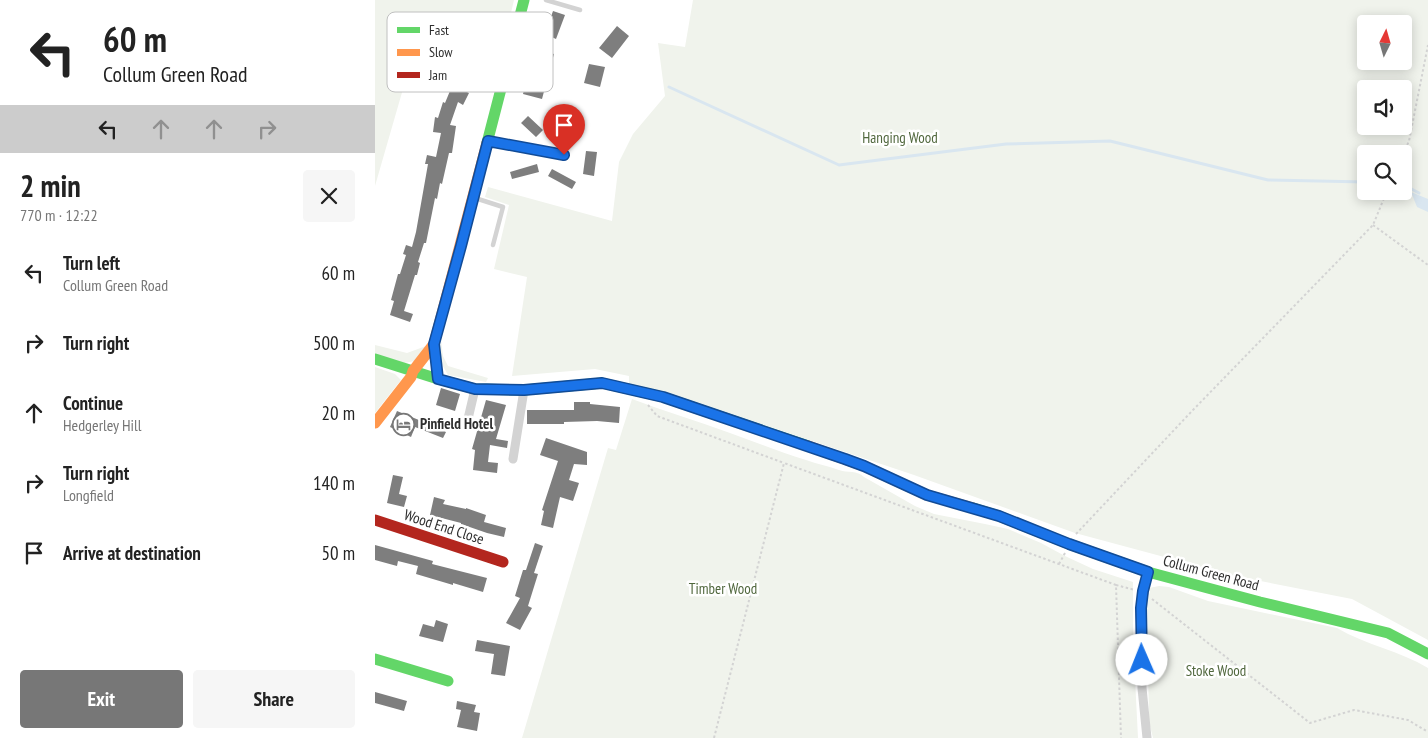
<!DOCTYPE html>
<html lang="en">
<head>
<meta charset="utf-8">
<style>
	:root { --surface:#fff; --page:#f6f6f6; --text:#222; --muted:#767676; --accent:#777 }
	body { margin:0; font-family:"PT Sans Narrow",sans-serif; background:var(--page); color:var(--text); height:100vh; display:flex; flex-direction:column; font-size:19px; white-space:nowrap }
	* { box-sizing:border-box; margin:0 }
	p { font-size:16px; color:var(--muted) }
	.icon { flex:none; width:28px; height:28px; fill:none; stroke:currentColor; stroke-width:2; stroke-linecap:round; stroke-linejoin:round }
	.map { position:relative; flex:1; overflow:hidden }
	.sheet { display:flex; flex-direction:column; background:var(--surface); width:375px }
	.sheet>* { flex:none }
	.hud { background:#fff; color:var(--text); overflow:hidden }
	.needle { width:32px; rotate:5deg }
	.buttons { position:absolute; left:982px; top:15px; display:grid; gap:10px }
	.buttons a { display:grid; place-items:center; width:55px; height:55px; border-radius:5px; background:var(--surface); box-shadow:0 2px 12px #0003; font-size:25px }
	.pin { position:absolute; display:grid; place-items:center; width:42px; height:42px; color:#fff; margin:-51px -21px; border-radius:50% 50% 50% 0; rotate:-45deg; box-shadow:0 0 5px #0007 }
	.pin .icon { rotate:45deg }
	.me { position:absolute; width:55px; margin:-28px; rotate:359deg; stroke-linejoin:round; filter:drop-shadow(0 0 4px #0008) }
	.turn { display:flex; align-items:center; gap:18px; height:105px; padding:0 20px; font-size:22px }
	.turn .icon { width:65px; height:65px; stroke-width:2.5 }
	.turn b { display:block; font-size:35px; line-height:42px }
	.lanes { display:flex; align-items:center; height:48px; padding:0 20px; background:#0003; justify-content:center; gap:25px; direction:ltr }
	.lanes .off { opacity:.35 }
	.round { display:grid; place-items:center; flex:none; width:52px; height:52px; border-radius:5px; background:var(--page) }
	.summary { display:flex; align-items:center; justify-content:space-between; height:85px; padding:0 20px }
	h1 { font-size:30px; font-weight:700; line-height:38px }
	.cta { display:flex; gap:10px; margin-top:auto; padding:10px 20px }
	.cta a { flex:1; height:58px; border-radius:5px; background:var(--accent); color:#fff; font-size:20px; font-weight:700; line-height:58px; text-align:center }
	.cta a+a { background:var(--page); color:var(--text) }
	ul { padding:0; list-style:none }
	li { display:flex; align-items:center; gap:15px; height:70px; padding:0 20px }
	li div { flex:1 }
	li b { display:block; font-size:19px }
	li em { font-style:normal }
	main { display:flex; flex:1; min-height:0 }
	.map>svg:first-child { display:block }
	.green { fill:#f0f3ec; fill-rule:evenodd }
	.water { fill:#d9e6f0 }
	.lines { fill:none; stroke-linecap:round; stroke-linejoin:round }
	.stream { stroke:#d9e6f0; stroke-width:3 }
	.building { fill:#7e7e7e }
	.path { stroke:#d3d3d3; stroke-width:2; stroke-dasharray:2.5 2.5; stroke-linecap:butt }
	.lane { stroke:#d3d3d3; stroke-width:4.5 }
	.street { stroke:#d3d3d3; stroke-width:9 }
	.fast { stroke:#63d668; stroke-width:11 }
	.slow { stroke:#ff974d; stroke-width:11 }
	.jam { stroke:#b3261e; stroke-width:11 }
	.route-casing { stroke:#114b97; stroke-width:12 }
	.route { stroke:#1a73e8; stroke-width:9 }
	.labels { text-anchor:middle; stroke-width:5; stroke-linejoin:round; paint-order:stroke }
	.park-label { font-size:15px; fill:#50673d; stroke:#fff }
	.poi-label { font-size:15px; font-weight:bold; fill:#2e2e2e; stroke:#fff; text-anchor:start }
	.street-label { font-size:15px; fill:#2e2e2e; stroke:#fff }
	.key { fill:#fff; stroke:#c0c0c0; stroke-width:1 }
	.key-label { font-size:14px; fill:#2e2e2e }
</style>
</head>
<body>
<main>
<section class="sheet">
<div class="hud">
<div class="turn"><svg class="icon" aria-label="left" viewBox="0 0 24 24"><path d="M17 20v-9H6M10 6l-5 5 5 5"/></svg><div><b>60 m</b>Collum Green Road</div></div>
<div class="lanes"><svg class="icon" aria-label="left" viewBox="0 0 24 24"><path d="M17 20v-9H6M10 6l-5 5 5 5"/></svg><svg class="icon off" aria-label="ahead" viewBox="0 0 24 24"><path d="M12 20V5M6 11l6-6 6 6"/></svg><svg class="icon off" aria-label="ahead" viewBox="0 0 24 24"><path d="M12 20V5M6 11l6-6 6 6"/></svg><svg class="icon off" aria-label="right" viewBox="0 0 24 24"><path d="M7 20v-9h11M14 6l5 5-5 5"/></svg></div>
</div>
<div class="summary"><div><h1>2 min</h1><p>770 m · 12:22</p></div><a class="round"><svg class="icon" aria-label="close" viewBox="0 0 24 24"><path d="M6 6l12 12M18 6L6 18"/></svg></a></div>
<ul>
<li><svg class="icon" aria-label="left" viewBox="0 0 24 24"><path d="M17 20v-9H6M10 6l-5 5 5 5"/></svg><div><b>Turn left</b><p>Collum Green Road</p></div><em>60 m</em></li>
<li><svg class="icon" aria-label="right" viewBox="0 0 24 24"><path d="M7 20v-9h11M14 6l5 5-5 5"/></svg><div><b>Turn right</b></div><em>500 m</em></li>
<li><svg class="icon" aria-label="ahead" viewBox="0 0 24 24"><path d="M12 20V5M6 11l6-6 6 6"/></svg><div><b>Continue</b><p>Hedgerley Hill</p></div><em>20 m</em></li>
<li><svg class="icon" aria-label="right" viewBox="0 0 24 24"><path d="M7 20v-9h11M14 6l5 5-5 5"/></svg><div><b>Turn right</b><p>Longfield</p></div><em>140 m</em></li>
<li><svg class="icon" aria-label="arrive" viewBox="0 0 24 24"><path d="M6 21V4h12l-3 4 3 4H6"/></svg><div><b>Arrive at destination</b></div><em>50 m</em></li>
</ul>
<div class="cta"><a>Exit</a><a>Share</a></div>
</section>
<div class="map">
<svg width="1053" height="738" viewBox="0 0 1053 738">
	<rect width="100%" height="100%" fill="#fff"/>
	<path class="green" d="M0,0h139l-12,51 -3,7 -2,-5 -6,27 -73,-43 -43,149z
		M318,0h735v640l-76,-41 -117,-23 -160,-43 -161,-58 -248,-83 -37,-7v-9l-34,-7 -83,7 15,-99 -33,-8 15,-64 -24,-8 3,-10 124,34 7,-59 14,-28 32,-38 -7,-53 27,4zM991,24h38v37h-38zM991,89h38v37h-38zM991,154h38v37h-38z
		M66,340l2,16 5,10 40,12 -2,4 -38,-7 -9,-16z
		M0,345l32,8 19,-7 -11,15 -11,2 -29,-9z
		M0,367l20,7 6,6 -26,33z
		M257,399c32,12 65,22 98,34 25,9 50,19 76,27 11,4 22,6 33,10 9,3 18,0 25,7l51,29 19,8 51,10 23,5 33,14 24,13 28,13 40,13v57l5,99h-616l86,-290 8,2z
		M784,586l10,1 39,14 129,27c29,17 63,23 91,40v70h-275l-4,-16 -2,-120 3,-11 -1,-3z"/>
	<path class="water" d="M1036,192l17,7v13l-11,-5z"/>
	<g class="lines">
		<path class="stream" d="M294,87l170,78 167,-21 104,-3 158,39 98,2
			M1029,185l15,8"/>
	</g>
	<path class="building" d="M178,11l12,4 -9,24 -11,-5z
		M242,26l12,10 -17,22 -13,-10z
		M164,50l15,4 -12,45 -19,-5 5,-21 5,2z
		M214,64l16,3 -5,20 -16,-4z
		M89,71l10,4 -7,17 2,1 -6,12 -5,-3 -8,23 6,1 -4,27h-3l-7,31 -2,-1 -3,16 -2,-1 -9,45h-2l-6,19 2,1 -3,12h-2l-11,36 9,3 -3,8 -20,-7 4,-14 -3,-1 7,-26h2l6,-19 -3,-1 3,-9 6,2 4,-15 12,-68h-3l2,-9 9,2 5,-24 -8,-1 2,-15 3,1 5,-16 2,1 7,-17 5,2z
		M153,116l15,14 -7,7 -15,-14z
		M211,151l11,1 -3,24 -11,-2z
		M162,164l2,8 -27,7 -2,-7z
		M177,169l24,13 -4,7 -24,-13z
		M66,388l19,6 -5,17 -19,-6z
		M111,400l20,5 -10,34 12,2 -1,7 -17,-3 -2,17 10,1 -1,10 -24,-3 2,-20 -3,-1z
		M199,402h16v2l30,3 -1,16 -22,-2 -33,1v2h-37v-14h47z
		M22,411l34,14 2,-4 7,3 -1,5 7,3 -3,6 -28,-11 -4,10 -21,-10z
		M171,438l41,14v13l-13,-1 -5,16 10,3 -6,18 -13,-4 -7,31 -12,-3 3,-14 -2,-1 16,-49 -18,-6z
		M18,475l10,2 -4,17 8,2 -3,11 -17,-4z
		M59,497l11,3 -2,4 23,5v-1l20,7 -2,7 22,6 -2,9 -17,-4 -26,-9v-1l-31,-8z
		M160,543l8,3 -9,27 4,1 -10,32 4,2 -12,22 -14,-7 14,-25 -5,-2 8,-26h3z
		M0,545l58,16 -1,3 55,14 -4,14 -30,-9v2l-37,-11 2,-8 -20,-5 -1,5 -22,-6z
		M61,620l12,4 -5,18 -24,-6 4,-12 11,3z
		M102,640l33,6 -5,30 -14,-2 3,-20 -19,-3z
		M0,692l32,9 -3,10 -29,-8z
		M82,701l19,4 -2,7 6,1 -3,18 -20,-4 4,-17 -5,-1z"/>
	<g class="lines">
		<path class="path" d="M107,54l14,7
			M1028,154l6,-13 19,-96
			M998,225l55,40
			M273,405l9,11 127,47
			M701,534l116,-123 181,-186 14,-34
			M684,564l6,-11
			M741,585l19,5
			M777,599l158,124 44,-13 54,10 20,12
			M339,738l70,-275 332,122 5,153"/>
		<path class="lane" d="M171,0l34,10
			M100,198l28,9 -10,38"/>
		<path class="street" d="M113,141l76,14
			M59,344l4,35
			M92,423l8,-34
			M138,459l11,-69
			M772,738l-5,-50 -1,-80 7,-36"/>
		<path class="fast" d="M112,143l37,-143
			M0,359l63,20 37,10 49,1 78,-7 61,14 145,49
			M598,508l26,8 70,28 79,28 112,30 128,31 40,21
			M0,659l73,22"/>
		<path class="slow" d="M0,423l36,-46 2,-6 21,-27 53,-201
			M433,446l56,20 63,29 46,13"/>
		<path class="jam" d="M0,520l128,42"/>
	</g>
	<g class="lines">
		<defs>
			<path id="route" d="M189,155l-76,-14 -27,105 -27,98 4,35 37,10 49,1 78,-7 61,14 182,62 19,7 63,29 72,21 70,28 79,28 -5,19 -2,17 1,52"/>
		</defs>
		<use href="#route" class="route-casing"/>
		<use href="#route" class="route"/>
	</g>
	<defs>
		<symbol id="hotel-ring" viewBox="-11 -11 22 22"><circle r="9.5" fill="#fff" stroke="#777" stroke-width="1.5"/><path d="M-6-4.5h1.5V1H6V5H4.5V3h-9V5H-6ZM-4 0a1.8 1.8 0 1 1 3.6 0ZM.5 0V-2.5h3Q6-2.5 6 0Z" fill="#777"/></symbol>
	</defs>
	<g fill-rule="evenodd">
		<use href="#hotel-ring" x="16" y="412" width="25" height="25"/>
	</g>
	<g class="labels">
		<g class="park-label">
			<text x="525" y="143">Hanging Wood</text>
			<text x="348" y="594">Timber Wood</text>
			<text x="841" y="676">Stoke Wood</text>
		</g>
		<g class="poi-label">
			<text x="45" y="429">Pinfield Hotel</text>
		</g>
		<g class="street-label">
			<text transform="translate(69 527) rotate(18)" y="5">Wood End Close</text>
			<text transform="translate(836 573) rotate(15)" y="5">Collum Green Road</text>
		</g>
	</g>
	<rect x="12" y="12" width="166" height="80" rx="8" class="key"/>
	<rect x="22" y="27" width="23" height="6" fill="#63d668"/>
	<rect x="22" y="49" width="23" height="7" fill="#ff974d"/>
	<rect x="22" y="72" width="23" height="6" fill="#b3261e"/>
	<g class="key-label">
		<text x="54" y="35">Fast</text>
		<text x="54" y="57">Slow</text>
		<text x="54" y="80">Jam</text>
	</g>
</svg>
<div class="buttons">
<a><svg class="needle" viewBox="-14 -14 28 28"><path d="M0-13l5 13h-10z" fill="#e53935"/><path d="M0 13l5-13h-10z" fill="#767676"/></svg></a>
<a><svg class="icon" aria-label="sound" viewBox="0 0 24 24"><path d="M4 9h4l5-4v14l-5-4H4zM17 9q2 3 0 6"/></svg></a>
<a><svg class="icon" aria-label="search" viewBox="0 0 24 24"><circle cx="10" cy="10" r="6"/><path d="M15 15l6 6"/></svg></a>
</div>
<div class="pin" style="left:189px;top:155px;background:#d93025"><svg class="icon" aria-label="arrive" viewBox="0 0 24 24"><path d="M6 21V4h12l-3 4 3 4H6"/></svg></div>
<svg class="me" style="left:767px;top:660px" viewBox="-20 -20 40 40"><circle r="19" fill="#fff"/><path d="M0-13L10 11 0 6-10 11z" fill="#1a73e8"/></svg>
</div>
</main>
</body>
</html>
